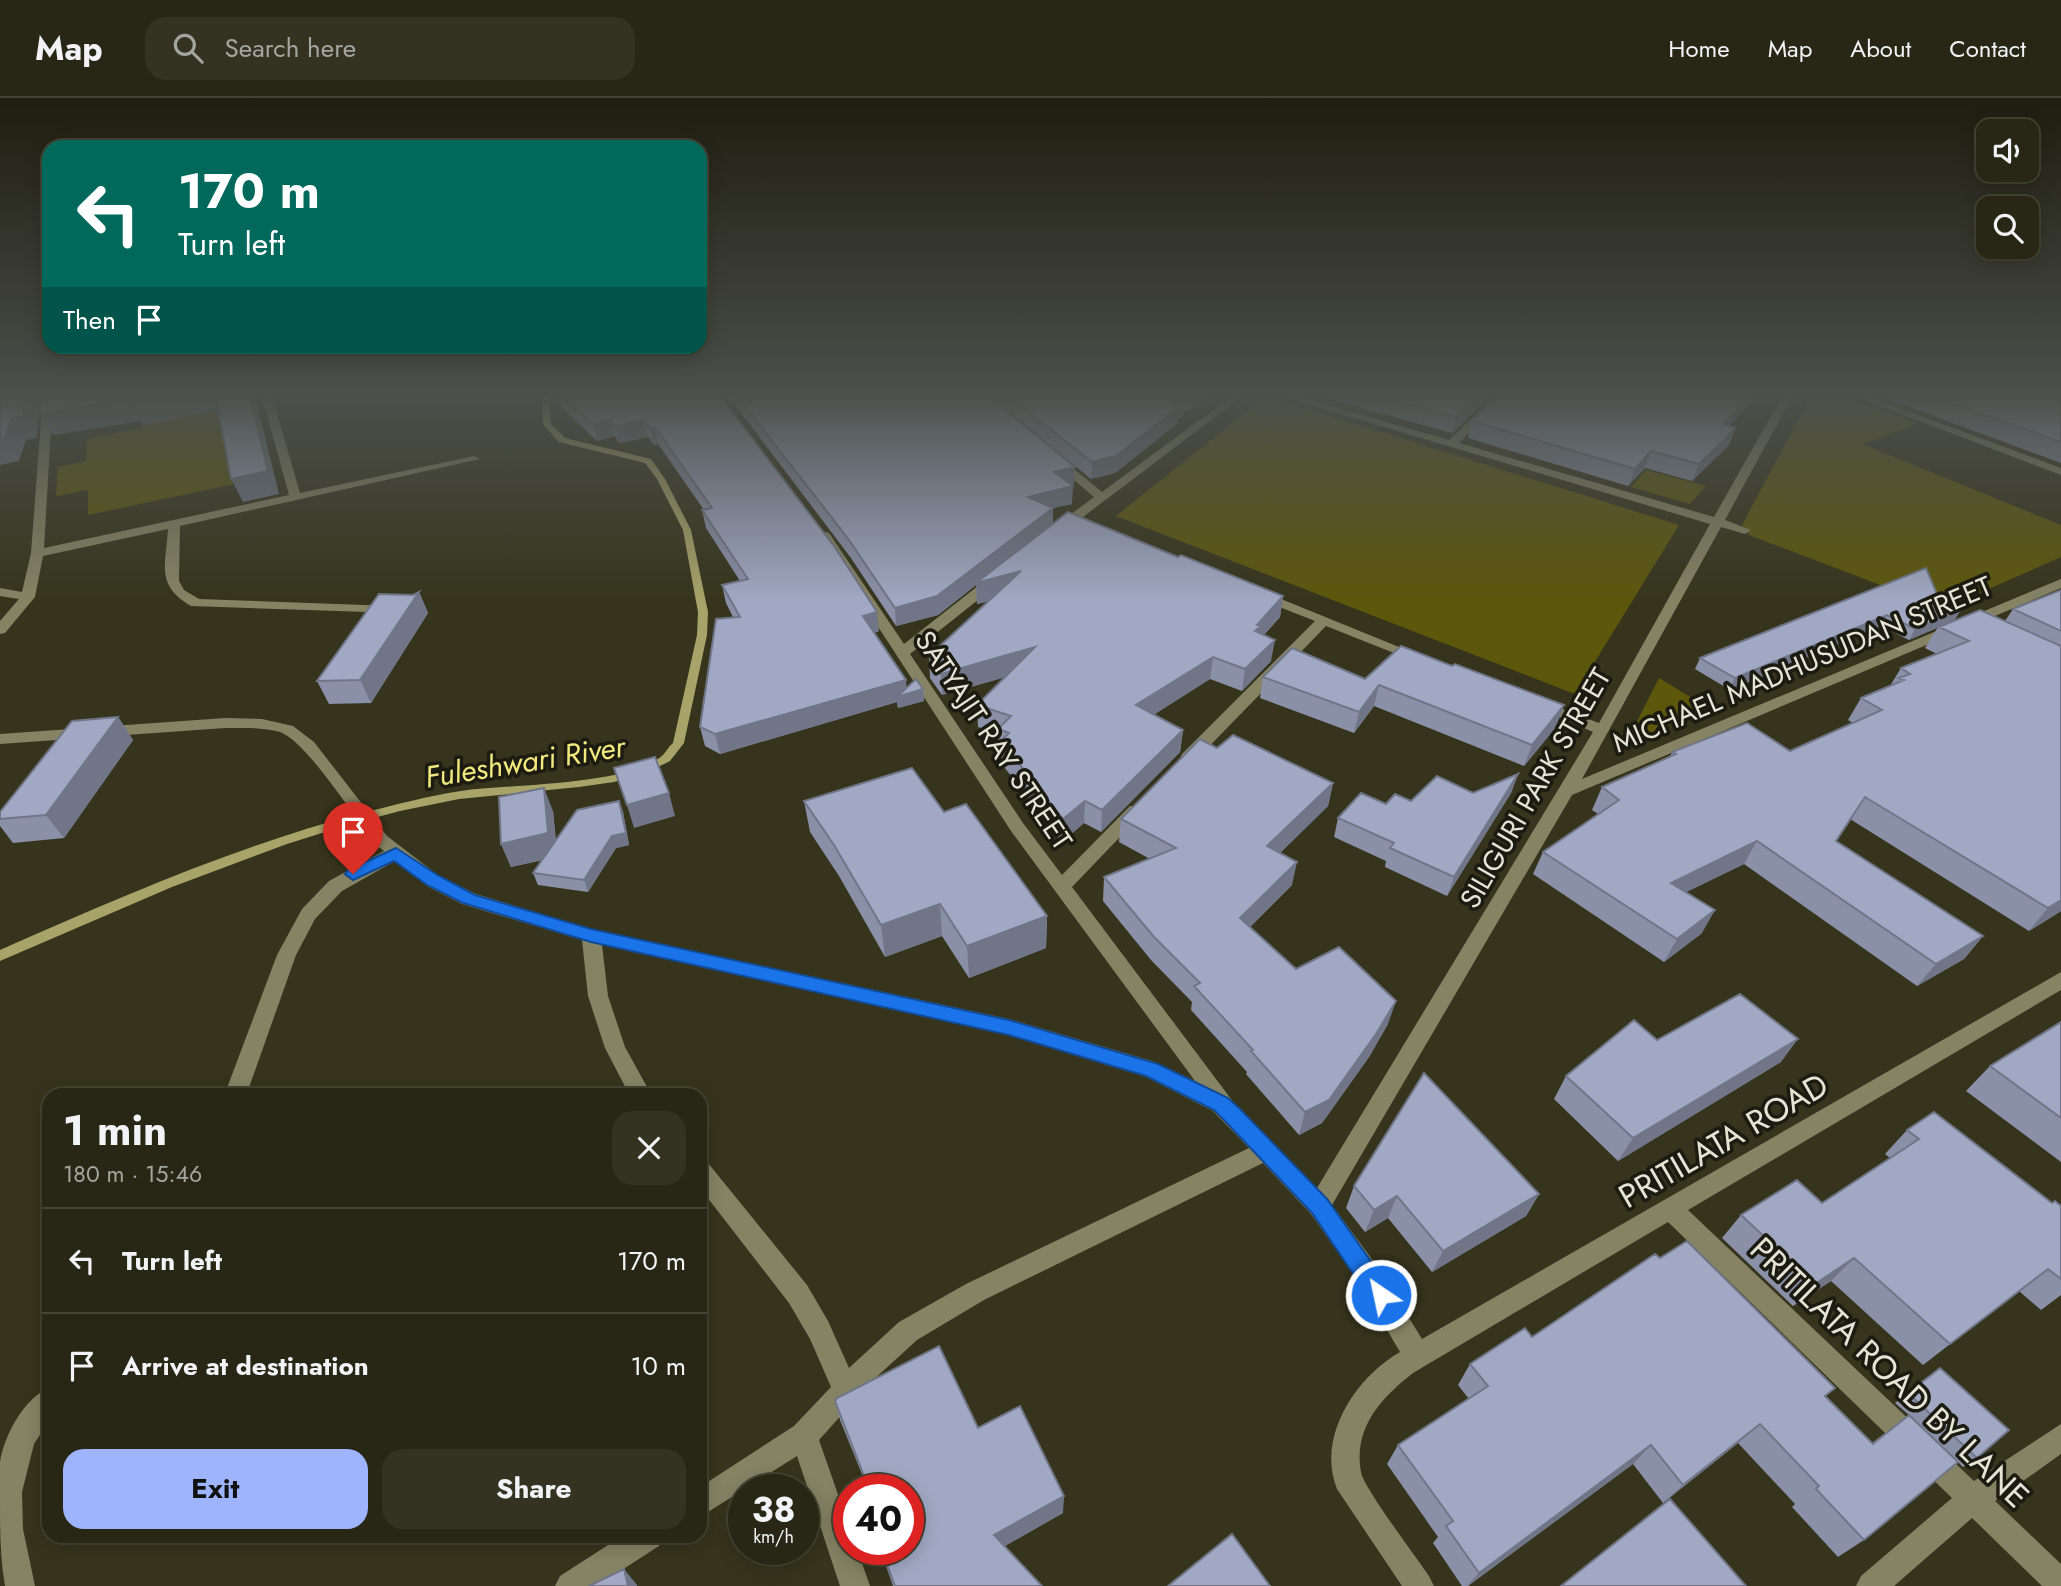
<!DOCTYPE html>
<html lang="en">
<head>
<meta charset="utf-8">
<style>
	:root { --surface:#282715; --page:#343322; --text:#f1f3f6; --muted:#a5a5a0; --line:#444434; --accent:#9eb4fd }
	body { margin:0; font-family:Jost,sans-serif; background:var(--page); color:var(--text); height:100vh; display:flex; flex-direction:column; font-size:26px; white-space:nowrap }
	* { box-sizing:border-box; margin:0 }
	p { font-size:23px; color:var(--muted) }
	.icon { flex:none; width:38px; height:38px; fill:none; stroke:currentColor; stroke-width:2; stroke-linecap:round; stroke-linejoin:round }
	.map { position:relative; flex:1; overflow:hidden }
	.sheet { position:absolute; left:42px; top:990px; width:665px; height:455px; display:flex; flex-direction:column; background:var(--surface); border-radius:21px; box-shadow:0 4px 18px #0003,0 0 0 2px var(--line) }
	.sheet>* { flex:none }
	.banner { position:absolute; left:42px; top:42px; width:665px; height:214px; border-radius:21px; box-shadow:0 4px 18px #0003,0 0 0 2px var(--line); background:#00695c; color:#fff; overflow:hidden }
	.buttons { position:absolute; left:1976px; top:21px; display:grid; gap:14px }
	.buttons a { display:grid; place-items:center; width:63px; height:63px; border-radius:14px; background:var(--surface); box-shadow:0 4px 18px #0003,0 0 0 2px var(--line); font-size:35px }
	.speed { position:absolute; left:728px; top:1376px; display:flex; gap:14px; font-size:35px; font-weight:700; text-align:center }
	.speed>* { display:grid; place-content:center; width:91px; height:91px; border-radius:50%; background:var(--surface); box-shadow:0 4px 18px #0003,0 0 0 2px var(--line); line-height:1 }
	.speed small { font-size:18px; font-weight:400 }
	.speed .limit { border:10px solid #d22; background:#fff; color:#111 }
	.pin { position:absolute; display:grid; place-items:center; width:60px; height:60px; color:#fff; margin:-72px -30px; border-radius:50% 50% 50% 0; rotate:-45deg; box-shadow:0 0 7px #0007 }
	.pin .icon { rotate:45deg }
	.me { position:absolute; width:77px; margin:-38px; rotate:326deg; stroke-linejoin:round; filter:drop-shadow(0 0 5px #0008) }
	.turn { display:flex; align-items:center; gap:24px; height:147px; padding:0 21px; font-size:32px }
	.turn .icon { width:91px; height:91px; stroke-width:2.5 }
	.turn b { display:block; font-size:49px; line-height:60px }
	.then { display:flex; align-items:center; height:66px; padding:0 21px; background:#0003; gap:14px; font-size:26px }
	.round { display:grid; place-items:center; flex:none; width:74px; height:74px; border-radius:21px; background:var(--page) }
	.head { display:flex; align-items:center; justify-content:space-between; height:119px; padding:0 21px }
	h1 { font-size:42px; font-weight:700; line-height:52px }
	.action { display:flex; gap:14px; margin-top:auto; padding:14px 21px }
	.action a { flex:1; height:80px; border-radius:21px; background:var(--accent); color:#111; font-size:28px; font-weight:700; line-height:80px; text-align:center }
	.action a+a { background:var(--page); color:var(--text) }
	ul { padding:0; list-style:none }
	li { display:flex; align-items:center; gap:21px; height:105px; padding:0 21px; border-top:2px solid var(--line) }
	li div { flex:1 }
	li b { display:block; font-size:26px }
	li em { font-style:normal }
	header { display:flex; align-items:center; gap:42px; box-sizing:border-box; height:98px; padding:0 35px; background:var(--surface); border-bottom:2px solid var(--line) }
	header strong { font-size:33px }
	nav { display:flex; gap:38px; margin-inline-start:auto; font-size:24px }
	.search { width:490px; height:63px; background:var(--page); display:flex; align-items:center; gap:18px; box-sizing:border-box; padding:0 24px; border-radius:21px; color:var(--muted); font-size:26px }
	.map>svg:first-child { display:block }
	.green { fill:#5d570c }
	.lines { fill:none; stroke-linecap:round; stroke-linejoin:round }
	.stream { fill:#a8a368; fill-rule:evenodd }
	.minor { fill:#858364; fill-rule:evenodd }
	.wall { fill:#8a90a8 }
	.shaded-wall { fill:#707688 }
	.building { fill:#a0a8c3; stroke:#707688; stroke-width:2 }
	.route { fill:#1a73e8; stroke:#114b97; stroke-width:2 }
	.labels { text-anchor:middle; stroke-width:7; stroke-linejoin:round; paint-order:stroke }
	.street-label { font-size:28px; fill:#e5e4d5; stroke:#1c1b11 }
	.water-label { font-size:30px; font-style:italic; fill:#f2e97e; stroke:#1c1b11 }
	.near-street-label { font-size:33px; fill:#e5e4d5; stroke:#1c1b11 }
</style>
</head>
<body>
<header>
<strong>Map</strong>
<div class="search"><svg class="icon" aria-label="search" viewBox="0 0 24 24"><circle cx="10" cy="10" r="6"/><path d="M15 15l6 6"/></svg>Search here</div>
<nav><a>Home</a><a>Map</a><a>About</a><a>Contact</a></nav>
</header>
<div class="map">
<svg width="2061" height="1488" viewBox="0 0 2061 1488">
	<rect width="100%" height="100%" fill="#36341c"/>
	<path class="green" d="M1813,295h24l81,31 -56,20 199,81v32l-118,52 -194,-74 -7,-10z
		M1266,298l413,129 -104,169 -459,-178z
		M223,305l16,80 -151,32v-25l-32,6 2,-29 28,-6 1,-22 56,-11v-3l37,-7z
		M1646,372l60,16 -16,18 -59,-17z
		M1659,580l48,29 -83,40z"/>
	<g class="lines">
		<path class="stream" d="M542,295h7l2,31 14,14 86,21 14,20 26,51 17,82 -1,23 -23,108 -14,18 -22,11 -34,10 -35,5 -120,12 -59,12 -56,15 -57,18 -115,43 -172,74v-11c118,-52 237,-104 362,-137 33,-8 65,-17 99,-22 47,-7 168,-5 202,-36 3,-3 6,-9 10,-12l24,-108 1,-23 -15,-82 -26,-51 -12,-16 -86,-21 -16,-18z"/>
		<path class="minor" d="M43,295h10l-9,155 245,-53 -28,-102h10l29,100 174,-37 6,3 -300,67 -1,55 5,9 15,9 193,7 7,4 -2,3 -206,-7c-36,-21 -25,-41 -23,-77l-125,27 -8,41 -30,36 -5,1v-13l19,-22 -19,-3v-8l22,4 9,-39z
			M1236,295h11l-184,139h-8v-6l39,-29 -40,-34v-4h8l40,33z
			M1270,295h15l164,47 49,-47h10l-49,50 255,74 70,-124h10l-69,127 26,10 -6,4 -24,-7 -139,252 479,-200v9l-489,207 -240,410 45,61 45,73 639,-367v18l-373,220 286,271 87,-57v30l-66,47 66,63v22h-19l-70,-68 -78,68h-38l5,-10 91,-78 -284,-276 -255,151c-32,25 -60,55 -52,99 2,15 56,86 68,104l5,10h-32l-65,-97c-21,-52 19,-112 63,-137l-41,-70 -48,-68 -48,-51 -279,137 -67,40 -47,43 -51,57 30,86v23h8l13,37h-30l-43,-130 -97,61v-30l94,-61 37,-39 -21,-48 -21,-36 -89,-115v-28l8,3 99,122 21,36 21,47 50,-46 67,-38 283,-136 -36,-37 -67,-34 -137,-42 -407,-90 6,51 17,51 27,49h-22l-25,-48 -17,-52 -6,-56 -120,-36 -35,-18 -32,-25 -53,30 -27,28 -19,36 -50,141h-22l53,-141 25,-46 27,-28 55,-30 -9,-7c-19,-25 -69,-103 -95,-112 -18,-5 -37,-4 -55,-4l-225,16v-10l225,-16 37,1 31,7 21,16 73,94 52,40 37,18 115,35 418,90 143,42 43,20 -184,-250 -192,-295 6,-4 4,1 75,111 84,-66h10v6l-88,70 113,169 39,52 68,-69h12l2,4 -2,4 -70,73 162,216 83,85 276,-456 -62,-27 8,-5 5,2 55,21 111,-199z
			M1846,295h13l202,75v7z
			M1259,492l167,68 -2,3h-10l-88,-35 -132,136h-12l-2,-4 2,-4 133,-133 -61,-24 -2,-3z
			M49,1290v33l-15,23 -12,48 1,37 12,57h-30c-5,-29 -5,-57 -5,-86 0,-12 0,-26 0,-38 4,-26 24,-64 49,-74z
			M622,1438h41l-4,10 -62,40h-42l5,-10z"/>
	</g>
	<path class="wall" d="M557,295h161l161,238 -5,2 32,55 17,1 1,12 -26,7 -1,-6 -177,52 -15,-8 -5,-19 33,-110 -7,-14 -4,-18 18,-4 -34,-53 -4,-18h2l-46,-66 -4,1 -6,-8 -29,6 -4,-7 -18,5 -36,-34z
		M726,295h259l89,91 -3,1 1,19 -19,4v16l125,33 105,39 -3,21 -16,18 7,26 -29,30 -32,-12 -56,35 29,16 -3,22 -79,80 -17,-9 -22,19 -61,-79v-11l-3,-1v-17l-20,-7 -1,-22 28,-28 -63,18 -12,-17 -1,-22 60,-55 -12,3 -1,-19 -38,30 -42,11 -45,-68z
		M986,295h235l-37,19 -1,5 -5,1v5l-63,50 -24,6z
		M1307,295h188l-43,40z
		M1501,295h257l-29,33v19l-37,36 -47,-13 -17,18 -160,-48 4,-17z
		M1871,295h190v70z
		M2061,492v321l-32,20 -179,-112 -14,22 147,95 -19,23 -47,27 -173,-122 -58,28 16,41 -38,29 -131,-88 10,-22 55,-38 -6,-4 10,-23 68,-30 2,-5 118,-1 63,-28 -5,-3 13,-22 29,-12 11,-18 36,-14 -12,-6 13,-21 -29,13 -28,-14 -151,64 -35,-21 5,-11 234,-59 21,21 50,1 8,-12z
		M419,494l9,21 -57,90 -42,1 -12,-23z
		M1263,579l102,2 191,48 -32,39 -150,-60 -20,27 -94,-35z
		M118,619l15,23 -69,98 -51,5 -13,-17v-14z
		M1217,650l116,35 -5,23 -48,47 12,32 -42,42 46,42 92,55 -19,33 -47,66 -23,12 -53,-61 1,-2 -56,-62 1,-8 -41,-42 -48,-59 1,-24 46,-18 -31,-17 2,-23z
		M1518,676l-7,19 -64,103 -62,-29 1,-6 -52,-24 4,-19 48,-14 87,-11z
		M619,703l4,11 6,33 -13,3 -28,44 -50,-7 -5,-12 10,-13 -32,7 -10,-23 52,-33 3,30z
		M804,703l140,11 103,104 -1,32 -77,30 -27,-42 -57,21 -46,-81 -29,-44z
		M2061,924v140l-95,-71 24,-25z
		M1657,942l124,22 -163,99 -64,-62 12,-23z
		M1907,1032l145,73 9,3v89l-20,15 -22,-19 -96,74 -92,-84 -38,25 -71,-68 19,-23 81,-12 68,-45 -5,-4z
		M1354,1088l185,8 -13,22 -94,56 -44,-54 -23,14 -19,-24z
		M1660,1160l165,139 47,46 37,-28 -14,-12 45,-35 37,90 -14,9 -5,-5 -94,78 -26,17 -46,-50 3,-3 -57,-61 -75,60 -30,-39 -165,122h-6l-29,-43 5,-6 -51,-73 11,-19 71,-46 -11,-14 12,-21 62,-27z
		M835,1303l143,27 85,85 -58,33 37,40h-149l-13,-37h28v-60h-40l-28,-69z"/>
	<path class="shaded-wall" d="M26,295h15l-4,45 -11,2 -7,21 -19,4v-26z
		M188,295h28l9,17 -82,15 -2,-4 -88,14 -13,-22 91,-14z
		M249,295h5l1,3 24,98 -36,8 -12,-23z
		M1191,295h30l-37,19 -1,5 -5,1v5l-63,50 -24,6 1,-17 81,-59z
		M1482,295h13l-43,40 4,-16z
		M1751,295h7l-42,48 7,-17z
		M610,322l5,16 -18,5 -4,-17z
		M644,322l4,17 -29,6 -4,-17z
		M655,329l3,17 -4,1 -4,-17z
		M1736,330l-7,17 -37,36 7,-17z
		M1651,353l-6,17 -17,18 7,-17z
		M1075,369l-1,17 -20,5v-17z
		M1073,388l-1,18 -19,4v18l-32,45v21l-44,12 -1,-19 -38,30 -42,11 -1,-18 133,-111z
		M419,494l9,21 -57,90 -11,-23z
		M1283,498l-3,21 -21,23 -7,13 5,-28z
		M1961,512l-7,11 -45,19 6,-11z
		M877,514l2,19 -14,4 -2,-19z
		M1887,517l-6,11 -151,64 5,-12z
		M1275,542l-4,21 -29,30 3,-22z
		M1035,549v22l-93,26 -1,-21z
		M1213,559l-3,22 -75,48 1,-22z
		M906,582l1,14 16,-5 1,12 -26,7 -1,-6 -177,52 -5,-20z
		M1379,587l-5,21 -20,27 5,-21z
		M1564,607l-8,22 -32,39 8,-21z
		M118,619l15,23 -69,98 -18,-23z
		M1183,632l-3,22 -79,80 1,-22z
		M1518,676l-7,19 -64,103 7,-19z
		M1333,685l-5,23 -65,64 4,-24z
		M544,690l9,23 4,45 -46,11 -10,-23z
		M669,695l6,23 -41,12 -7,-23z
		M619,703l4,11 6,33 -13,3 -28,44 -4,-12z
		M1085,703l-1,22 -22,19 1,-23z
		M1757,743l-13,23 -86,42 13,-23z
		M1297,764l-5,23 -56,56 4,-23z
		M2061,802v11l-32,20 19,-23z
		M940,806l2,32 -57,21 -4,-32z
		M1715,812l-13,23 -38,29 13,-23z
		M1047,818l-1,32 -77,30 -2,-32z
		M1983,838l-19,23 -47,27 19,-22z
		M1396,903l-8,23 -19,33 -47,66 -23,12 6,-23z
		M1798,941l-17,23 -163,99 15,-23z
		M1539,1096l-13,22 -94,56 11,-21z
		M1397,1098l-9,22 -23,14 9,-22z
		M1854,1160l-23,23 -38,25 22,-22z
		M1760,1326l-22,19 -75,60 20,-18z
		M1651,1347l-18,19 -166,122 12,-13z
		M1064,1398l-1,17 -68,38 -1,-16z
		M624,1471l13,16v1h-9z"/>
	<path class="building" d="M0,295h26l-3,23 -11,2 -8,20 -4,1z
		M41,295h147l-57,10v-4l-91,14z
		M215,295h34l19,78 -37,8z
		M558,295h160l116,153 43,66 -14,4 43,64 -191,54 -15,-7 16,-108 24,-2 -18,-32 26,-6 -46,-69 10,-2 -57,-81 -5,1 -6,-8 -29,6 -5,-6 -17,4z
		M735,295h250l90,74 -21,5 19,14 -45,11 25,11 -116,88 -42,12 -46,-68z
		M1005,295h186l-10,5 4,2 -12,3 6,4 -63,49 -24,6z
		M1368,295h114l-26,24z
		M1501,295h250l-28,31 13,4 -37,36 -48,-13 -16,18 -163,-48z
		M1923,295h138v49z
		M1068,414l110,45 3,-2 102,41 -26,29 4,1 -6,5 20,9 -30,29 -32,-12 -77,48 47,25 -81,80 -17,-9 -22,18 -62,-78 8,-8 -11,-4 13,-13 -34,-11 58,-58 -94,27 -12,-18 92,-85 -45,12z
		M1926,470l11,26 -8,3 32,13 -46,19 -28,-14 -152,63 -35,-20z
		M2061,492v41l-48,-22z
		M419,494l-59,88 -43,1 62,-87 34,1z
		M1980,512l81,36v254l-13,8 -183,-111 -29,44 147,95 -47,28 -179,-123 -86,42 44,27 -38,29 -134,-87 76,-52 -17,-13 74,-33 -4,-2 75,-29 43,28 92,-41 -21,-12 43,-18 -5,-2 11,-4 -9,-6 68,-27 -30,-14z
		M1401,548l51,20 3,-2 109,41 -32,40 -153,-60 -20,27 -96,-35 29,-29 73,31z
		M916,581l7,10 -26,8z
		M118,619l-72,98 -46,4v-7l72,-91z
		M1233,637l100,48 -66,63 30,16 -57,56 56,51 43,-22 57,54 -20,33 -47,66 -24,12 -54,-61 2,-1 -59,-64 6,-3 -46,-46 -50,-60 72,-29 -55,-29 79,-80 17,9z
		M655,659l14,36 -42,12 -13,-37z
		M912,670l32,44 22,-8 81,112 -80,30 -27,-42 -59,21 -47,-80 -30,-44z
		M1518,676l-64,103 -64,-29 4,-5 -56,-25 23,-25 25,11 9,-10 16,7 26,-25 36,17z
		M544,690l4,45 -47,11 -2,-47z
		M619,703l7,32 -14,3 -28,44 -51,-7 44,-63z
		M1740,896l58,45 -165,99 -67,-62 68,-56 23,20z
		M2061,924v96l-71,-52z
		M1424,975l115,121 -96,57 -46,-55 -23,14 -20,-24z
		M1934,1014l118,91 3,-2 6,5v73l-13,-10 -98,75 -96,-86 -39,26 -74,-69 56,-35 25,23 97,-64 -12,-9z
		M1687,1143l148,147 -10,8 48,48 36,-29 49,47 -94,78 -48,-51 3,-3 -59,-62 -77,61 -32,-40 -172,128 -33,-47 7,-5 -55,-76 90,-59 -18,-22 55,-36 7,9 123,-83 5,4z
		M939,1248l39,82 42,-22 44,90 -70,39 48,51h-147l-14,-37h27v-60h-39l-34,-88 2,-3z
		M1940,1270l69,62 -32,28 -69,-65z
		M1670,1401l76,87h-185z
		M1232,1436l38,52h-102z
		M624,1471l4,17h-39z"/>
	<linearGradient id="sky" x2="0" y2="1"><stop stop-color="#1e1d0f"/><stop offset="0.59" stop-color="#4c504b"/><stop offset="1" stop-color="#4c504b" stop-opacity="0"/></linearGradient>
	<rect width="2061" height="503" fill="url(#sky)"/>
	<path class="route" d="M396,750l43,28 36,19 116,34 418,91 149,44 70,34 11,10 88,91 62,88 3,8 -3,8 -8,3 -8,-3 -61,-90 -88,-93 -10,-10 -68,-34 -137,-41 -418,-93 -128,-39 -36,-18 -33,-24 -41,19 -8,-6 3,-4z"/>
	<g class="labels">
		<g class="street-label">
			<text transform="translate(1802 566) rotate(-23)" y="10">MICHAEL MADHUSUDAN STREET</text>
			<text transform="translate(994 642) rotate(56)" y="10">SATYAJIT RAY STREET</text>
			<text transform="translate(1535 690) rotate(-60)" y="10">SILIGURI PARK STREET</text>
		</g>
		<g class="water-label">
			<text transform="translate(525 664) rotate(-9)" y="10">Fuleshwari River</text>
		</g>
		<g class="near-street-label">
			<text transform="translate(1723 1042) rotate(-30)" y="12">PRITILATA ROAD</text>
			<text transform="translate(1890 1274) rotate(44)" y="12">PRITILATA ROAD BY LANE</text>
		</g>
	</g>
</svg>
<div class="buttons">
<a><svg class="icon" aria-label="sound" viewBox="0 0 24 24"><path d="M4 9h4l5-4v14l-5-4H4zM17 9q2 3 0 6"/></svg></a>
<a><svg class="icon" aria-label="search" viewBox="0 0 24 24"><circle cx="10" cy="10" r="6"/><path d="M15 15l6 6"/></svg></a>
</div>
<div class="speed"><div>38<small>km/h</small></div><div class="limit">40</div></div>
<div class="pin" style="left:353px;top:776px;background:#d93025"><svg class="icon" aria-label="arrive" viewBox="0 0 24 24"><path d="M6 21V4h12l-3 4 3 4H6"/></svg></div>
<svg class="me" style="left:1381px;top:1197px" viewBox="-20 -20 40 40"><circle r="17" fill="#1a73e8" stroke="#fff" stroke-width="3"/><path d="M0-11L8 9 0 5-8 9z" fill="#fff"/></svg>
<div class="banner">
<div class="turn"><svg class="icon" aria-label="left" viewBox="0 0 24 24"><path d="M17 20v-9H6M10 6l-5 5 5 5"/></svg><div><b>170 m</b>Turn left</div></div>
<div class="then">Then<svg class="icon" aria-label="arrive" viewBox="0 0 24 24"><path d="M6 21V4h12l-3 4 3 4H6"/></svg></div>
</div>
<section class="sheet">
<div class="head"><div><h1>1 min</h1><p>180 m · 15:46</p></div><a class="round"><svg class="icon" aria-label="close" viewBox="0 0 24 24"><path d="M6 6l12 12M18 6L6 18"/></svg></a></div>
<ul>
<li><svg class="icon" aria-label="left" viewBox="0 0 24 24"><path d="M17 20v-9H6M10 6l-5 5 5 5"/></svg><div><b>Turn left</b></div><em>170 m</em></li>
<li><svg class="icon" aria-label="arrive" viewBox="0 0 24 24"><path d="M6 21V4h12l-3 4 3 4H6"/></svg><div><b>Arrive at destination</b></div><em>10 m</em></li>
</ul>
<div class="action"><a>Exit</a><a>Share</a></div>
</section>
</div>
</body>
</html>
